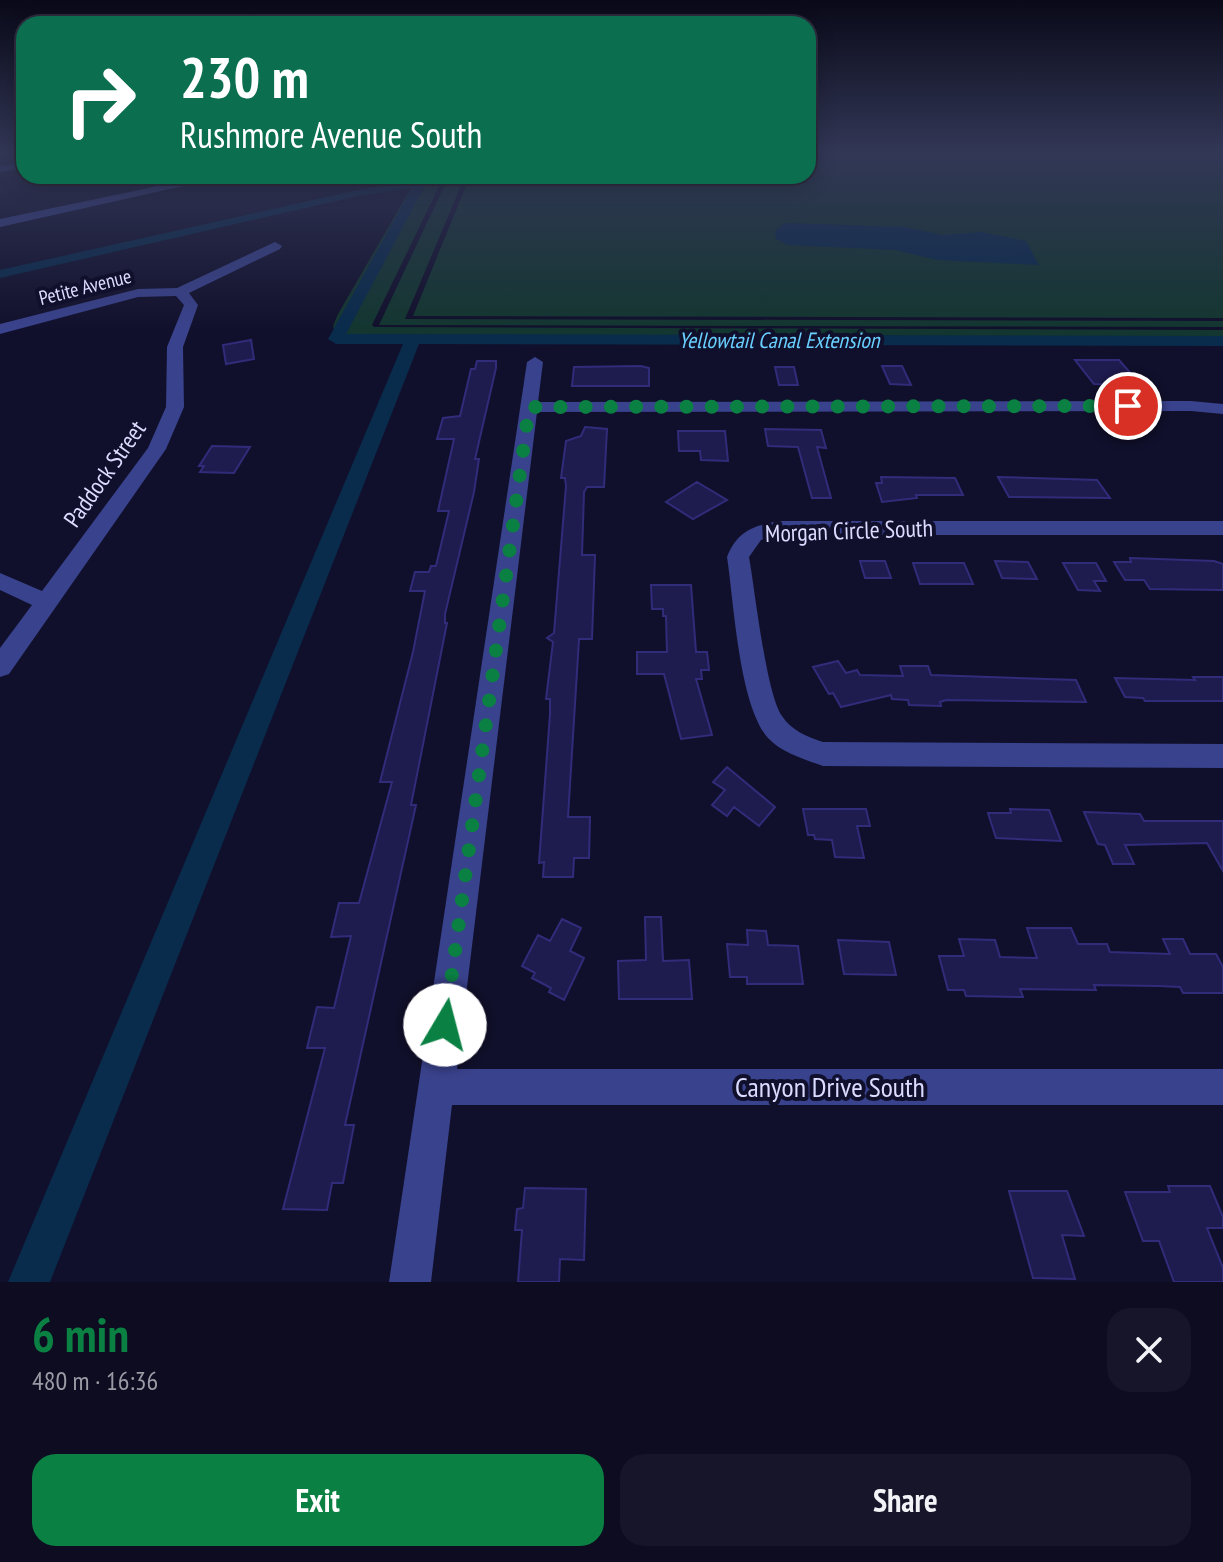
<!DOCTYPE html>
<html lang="en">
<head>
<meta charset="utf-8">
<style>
	:root { --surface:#0d0c21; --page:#16152a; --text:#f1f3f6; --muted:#9a9ba5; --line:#2d2c3f; --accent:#0b8043 }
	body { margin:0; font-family:"PT Sans Narrow",sans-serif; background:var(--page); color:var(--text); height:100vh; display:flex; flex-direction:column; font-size:30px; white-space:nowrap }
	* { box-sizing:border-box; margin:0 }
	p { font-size:26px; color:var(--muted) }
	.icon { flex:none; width:44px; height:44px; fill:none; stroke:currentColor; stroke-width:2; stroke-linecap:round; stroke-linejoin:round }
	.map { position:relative; height:1282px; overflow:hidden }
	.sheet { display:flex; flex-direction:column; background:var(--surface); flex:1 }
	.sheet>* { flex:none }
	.banner { position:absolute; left:16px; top:16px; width:800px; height:168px; border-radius:24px; box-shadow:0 4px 20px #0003,0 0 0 2px var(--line); background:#0b6e4f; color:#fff; overflow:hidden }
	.pin { position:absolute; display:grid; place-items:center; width:68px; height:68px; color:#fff; margin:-34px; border:4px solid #fff; border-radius:50%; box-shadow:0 2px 8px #0007 }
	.me { position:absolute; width:88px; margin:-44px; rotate:8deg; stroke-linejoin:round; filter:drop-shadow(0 0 6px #0008) }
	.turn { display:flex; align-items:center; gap:28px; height:168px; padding:0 32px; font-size:36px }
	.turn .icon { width:104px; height:104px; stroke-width:2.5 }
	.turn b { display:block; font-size:56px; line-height:68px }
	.round { display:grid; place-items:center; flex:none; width:84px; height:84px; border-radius:24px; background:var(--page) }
	.headline { display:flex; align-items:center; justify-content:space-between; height:136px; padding:0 32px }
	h1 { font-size:48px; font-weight:800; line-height:60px; color:var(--accent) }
	.cta { display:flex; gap:16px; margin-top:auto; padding:16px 32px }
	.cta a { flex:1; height:92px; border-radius:24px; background:var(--accent); color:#fff; font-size:32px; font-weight:800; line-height:92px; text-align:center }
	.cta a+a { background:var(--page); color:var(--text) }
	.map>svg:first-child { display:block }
	.green { fill:#133630 }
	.water { fill:#092b4c }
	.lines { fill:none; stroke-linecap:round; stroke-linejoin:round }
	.canal { fill:#092b4c; fill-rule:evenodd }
	.building { fill:#1e1b4e; stroke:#312c7a; stroke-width:2 }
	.minor { fill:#39428c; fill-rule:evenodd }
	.route { stroke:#0b8043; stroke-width:14; stroke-dasharray:0 25.2 }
	.labels { text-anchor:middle; stroke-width:8; stroke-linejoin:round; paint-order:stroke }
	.far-street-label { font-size:20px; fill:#dbdcff; stroke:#11102c }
	.far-water-label { font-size:22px; font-style:italic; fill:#69cfff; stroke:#11102c }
	.street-label { font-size:24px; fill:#dbdcff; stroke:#11102c }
	.near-street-label { font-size:28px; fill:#dbdcff; stroke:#11102c }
</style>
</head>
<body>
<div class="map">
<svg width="1223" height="1282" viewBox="0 0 1223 1282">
	<rect width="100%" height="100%" fill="#11102c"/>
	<path class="green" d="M808,151h415v167l-810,-2 57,-140h338z
		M418,176h26l-72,149 2,2 849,3v12l-810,1 -66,-3 -12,-5 -2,-9 5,-12z
		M449,176h16l-60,143 818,2v6l-844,-2z"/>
	<path class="water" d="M785,223l120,4 38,8 39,-3 44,9 13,24 -102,-5 -41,-10 -108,-5 -12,-6 -1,-8z"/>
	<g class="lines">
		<path class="canal" d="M418,176h12l-84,158 877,2v10l-804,-2 -369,938h-42l395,-938h-67l-8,-5 84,-151 -54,8 -358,82v-8l358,-80 58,-10z"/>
	</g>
	<path class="building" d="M251,340l3,19 -28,5 -3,-19z
		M1075,360h44l22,25 -47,-1z
		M477,361h19v7l-21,91h4l-5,33 -29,122v9h2l-36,182h5l-71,320h9l-11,58h-11l-5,27 -44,-1 42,-161h-18l10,-41 17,1 17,-72 -20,1 8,-34h20l33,-121h-12l33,-130 12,-61h-15l5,-19h14l2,-6h5l13,-55h-11l16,-72h-17l6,-21 17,-2 11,-47h4z
		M641,366l8,2v18h-77l2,-19z
		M882,366h20l9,19 -21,-1z
		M775,367h19l4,18h-19z
		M585,427l22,2 -3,58h-17l-3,5 -2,63h13l-3,84h-13l-11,178h22l-1,41h-15l-1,19h-30l1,-15 -5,1 11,-149v-15h-4l7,-57 -6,-4 7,-5 12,-147 -1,-8h-4l5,-37 15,-5z
		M765,429l56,1 5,18 -9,-1 14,51h-19l-14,-51 -30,-1z
		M678,431h47l3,30 -27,-1 -1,-9h-21z
		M212,446l38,1 -16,26 -34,-1 4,-6h-5z
		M881,477l74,1 8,17h-47l1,3 -35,4 -6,-19h6z
		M998,477l99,3 13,18 -101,-1z
		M697,482l30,18 -34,19 -27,-17z
		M1130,558l84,3 9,3v26l-73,-1 -6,-9h-19l-11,-18h17z
		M860,561h25l6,17h-26z
		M995,561l33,1 9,17 -35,-1z
		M913,563h51l9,21h-53z
		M1063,563h33l10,18h-12l6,10 -22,-1z
		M651,585h40l5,67h11l2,18h-8l1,9h-6l16,56 -31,4 -17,-65h-27v-22h30l-1,-36h-3v-7h-11z
		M838,661l8,12 11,-3 3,5 43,1 -3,-10h28l3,9 145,5 10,22 -140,-2 -6,2 1,4 -32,-1 -1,-5 -16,-1 -1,-4 -50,12 -8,-14 -4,1 -16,-27z
		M1193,677h30v24h-78l-2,-3 -18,-1 -10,-19 80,2z
		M727,767l48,40 -16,19 -25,-19 -7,9 -15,-11 13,-15 -12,-8z
		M803,809h63l4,17h-13l7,32 -29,-1 -3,-17 -17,-1 -1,-4h-6z
		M1010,809l39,1 12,31 -65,-3 -8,-25h23z
		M1084,812l56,2 4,7h79v50l-16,-28 -82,2 9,19h-21l-8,-19 -7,-1z
		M645,917h16l2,44 26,-1 3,39h-73l-1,-38 28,-1z
		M562,919l19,9 -11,23 14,7 -20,42 -15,-8 2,-4 -19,-10 3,-5 -13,-7 16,-31 12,6z
		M1027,928h44l7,16h29l3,8 60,2 -7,-15h20l7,15h26l7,13v26h-40l-3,-6 -21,-1 -65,-1 2,5 -76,-1 3,8 -57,-1 -2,-6h-16l-9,-34h25l-5,-17 36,1 5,17 37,1z
		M747,930l19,1 2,14 30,1 5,38h-56v-7h-17l-3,-33 21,1z
		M838,940l51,2 7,33 -52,-1z
		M1168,1186h42l13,31v11h-16l16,40v14h-49l-15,-41h-16l-18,-49h45z
		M525,1188l61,1 -2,71 -24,-1 -1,23h-41l4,-52h-7l2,-21 6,-1z
		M1009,1191h58l17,45 -22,-1 13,44 -42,-1z"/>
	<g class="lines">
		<path class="minor" d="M24,162v6l-24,4v-6z
			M206,176h22l-228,51v-8z
			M275,242l7,4 -2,3 -91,44 9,12 -15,42 1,60 -18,42 -157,225 -9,3v-29l32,-43 -32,-15v-17l42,18 106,-143 18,-41 1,-60 17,-42 -8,-9 -38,1 -138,37v-10l138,-35 39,-1z
			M535,357l8,5 -5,40 653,-1 32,3v10l-32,-3 -654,1 -80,657h766v36h-771l-21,177h-42l138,-920z
			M780,521h443v14h-443l-19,5 -12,17c6,33 17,136 33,159 9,14 25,21 41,26l400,2v24l-400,-2c-19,-7 -41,-13 -55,-28 -29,-33 -34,-135 -41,-181 10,-26 27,-32 53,-36z"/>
	</g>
	<linearGradient id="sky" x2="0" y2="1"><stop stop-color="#090918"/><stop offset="0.46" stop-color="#323756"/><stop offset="1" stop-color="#323756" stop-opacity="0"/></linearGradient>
	<rect width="1223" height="331" fill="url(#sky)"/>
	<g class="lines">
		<path class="route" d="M445,1025l84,-618 599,-1"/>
	</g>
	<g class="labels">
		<g class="far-street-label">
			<text transform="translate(85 287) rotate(-14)" y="7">Petite Avenue</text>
		</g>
		<g class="far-water-label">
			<text x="779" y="348">Yellowtail Canal Extension</text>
		</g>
		<g class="street-label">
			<text transform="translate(105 474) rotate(-55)" y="8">Paddock Street</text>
			<text transform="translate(849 531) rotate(-2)" y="8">Morgan Circle South</text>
		</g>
		<g class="near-street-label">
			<text x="830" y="1097">Canyon Drive South</text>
		</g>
	</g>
</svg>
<div class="pin" style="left:1128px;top:406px;background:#d93025"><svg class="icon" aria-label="arrive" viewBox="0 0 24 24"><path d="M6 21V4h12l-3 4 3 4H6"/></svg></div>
<svg class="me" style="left:445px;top:1025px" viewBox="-20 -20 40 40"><circle r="19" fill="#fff"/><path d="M0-13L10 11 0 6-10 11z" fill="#0b8043"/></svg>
<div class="banner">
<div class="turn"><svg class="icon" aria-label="right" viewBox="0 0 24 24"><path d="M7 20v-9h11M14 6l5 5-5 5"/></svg><div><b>230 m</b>Rushmore Avenue South</div></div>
</div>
</div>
<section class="sheet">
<div class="headline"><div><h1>6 min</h1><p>480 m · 16:36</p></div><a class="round"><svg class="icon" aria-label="close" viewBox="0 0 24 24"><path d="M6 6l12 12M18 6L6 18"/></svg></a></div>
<div class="cta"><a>Exit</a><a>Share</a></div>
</section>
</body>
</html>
